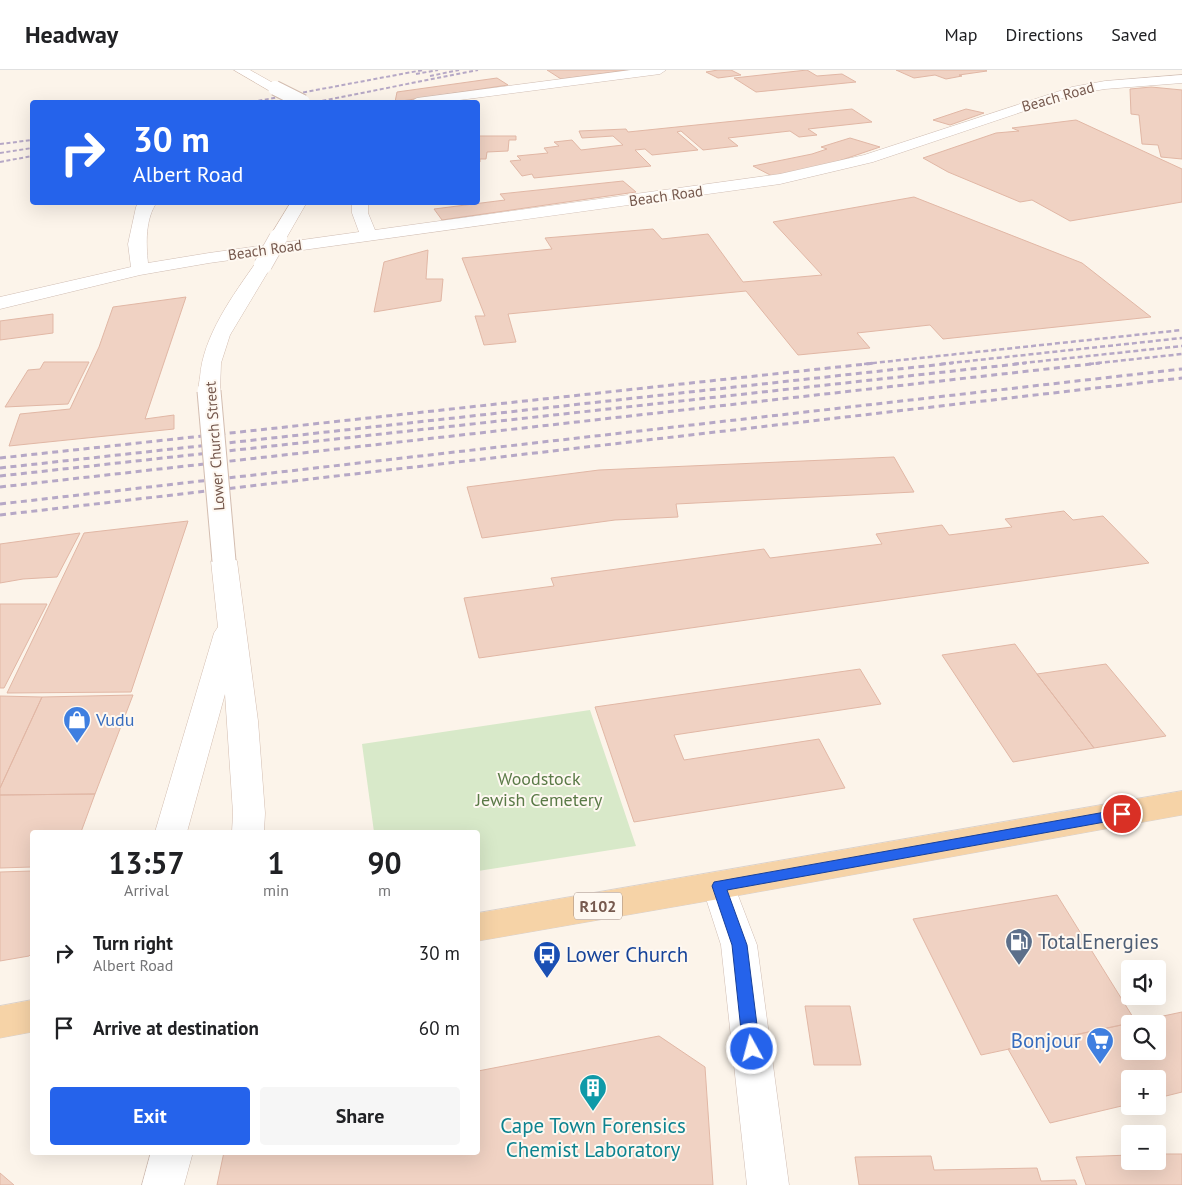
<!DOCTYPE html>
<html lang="en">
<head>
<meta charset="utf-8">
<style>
	:root { --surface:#fff; --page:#f6f6f6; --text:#202124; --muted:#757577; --line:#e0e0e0; --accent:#2563eb }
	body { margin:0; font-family:"PT Sans",sans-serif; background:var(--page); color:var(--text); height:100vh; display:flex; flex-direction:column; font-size:19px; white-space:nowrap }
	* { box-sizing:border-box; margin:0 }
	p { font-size:16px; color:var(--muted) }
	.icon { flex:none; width:28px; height:28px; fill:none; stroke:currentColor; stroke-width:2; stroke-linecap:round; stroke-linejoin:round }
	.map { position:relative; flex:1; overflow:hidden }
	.side { position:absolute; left:30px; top:760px; width:450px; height:325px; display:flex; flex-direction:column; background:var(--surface); border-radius:5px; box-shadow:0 5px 20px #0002 }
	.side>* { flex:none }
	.hud { position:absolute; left:30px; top:30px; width:450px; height:105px; border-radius:5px; box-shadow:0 5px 20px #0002; background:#2563eb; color:#fff; overflow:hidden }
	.fabs { position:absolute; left:1121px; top:890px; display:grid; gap:10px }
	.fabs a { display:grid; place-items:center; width:45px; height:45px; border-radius:5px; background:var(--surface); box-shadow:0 5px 20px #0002; font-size:25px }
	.pin { position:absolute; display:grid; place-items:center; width:42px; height:42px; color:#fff; margin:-21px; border:2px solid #fff; border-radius:50%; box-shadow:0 1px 5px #0007 }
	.me { position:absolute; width:55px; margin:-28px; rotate:353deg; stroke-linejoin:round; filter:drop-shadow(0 0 4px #0008) }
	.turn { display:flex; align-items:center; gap:18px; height:105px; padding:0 20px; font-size:22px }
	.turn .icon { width:65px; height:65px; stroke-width:2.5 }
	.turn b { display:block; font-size:35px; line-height:42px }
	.eta { display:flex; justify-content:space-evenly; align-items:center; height:85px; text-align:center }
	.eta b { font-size:30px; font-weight:700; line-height:35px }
	.action { display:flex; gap:10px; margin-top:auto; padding:10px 20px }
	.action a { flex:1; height:58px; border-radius:5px; background:var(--accent); color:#fff; font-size:20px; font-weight:700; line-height:58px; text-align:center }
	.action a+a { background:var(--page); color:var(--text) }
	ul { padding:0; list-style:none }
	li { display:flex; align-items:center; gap:15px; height:75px; padding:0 20px }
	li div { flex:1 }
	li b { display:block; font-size:19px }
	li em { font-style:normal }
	header { display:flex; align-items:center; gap:30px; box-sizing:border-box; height:70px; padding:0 25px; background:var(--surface); border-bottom:1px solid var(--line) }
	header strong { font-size:24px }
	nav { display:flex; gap:28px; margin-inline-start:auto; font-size:18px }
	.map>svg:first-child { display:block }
	.green { fill:#d8e9c9 }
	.building { fill:#f0d2c3; stroke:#e1b7a5; fill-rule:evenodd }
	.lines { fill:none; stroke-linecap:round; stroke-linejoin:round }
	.minor-casing { stroke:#d0bdb3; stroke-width:1 }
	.secondary-casing { stroke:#d3bdb0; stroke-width:1 }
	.primary-casing { stroke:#d9d1cd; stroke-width:1 }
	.minor { fill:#fff; fill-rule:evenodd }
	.secondary { fill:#fff; fill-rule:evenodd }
	.primary { fill:#f6d3a7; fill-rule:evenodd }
	.rail-far2 { stroke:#b6a8c6; stroke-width:2; stroke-dasharray:4 2.5; stroke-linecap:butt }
	.rail-far1 { stroke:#b6a8c6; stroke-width:2.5; stroke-dasharray:5 3; stroke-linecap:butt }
	.rail { stroke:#b6a8c6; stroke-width:3; stroke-dasharray:6 4.5; stroke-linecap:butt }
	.secondary-bridge-far2-casing { stroke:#d3bdb0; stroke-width:16; stroke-linecap:butt }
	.secondary-bridge-far1-casing { stroke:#d3bdb0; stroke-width:19; stroke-linecap:butt }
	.secondary-bridge-casing { stroke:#d3bdb0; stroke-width:25; stroke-linecap:butt }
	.secondary-bridge-far2 { stroke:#fff; stroke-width:14 }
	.secondary-bridge-far1 { stroke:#fff; stroke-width:18 }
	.secondary-bridge { stroke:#fff; stroke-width:23 }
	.route { fill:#2563eb; stroke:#184099 }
	.labels { text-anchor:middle; stroke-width:4; stroke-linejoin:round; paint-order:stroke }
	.far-street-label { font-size:15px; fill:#76594e; stroke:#fef8f1 }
	.shield { fill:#fef8f1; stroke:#9f897f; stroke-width:1 }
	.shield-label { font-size:16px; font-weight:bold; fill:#76594e }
	.shop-label { font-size:18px; fill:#366cbe; stroke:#fef8f1; text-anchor:start }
	.park-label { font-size:18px; fill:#5a7a47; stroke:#fef8f1 }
	.near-service-label { font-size:21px; fill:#4e5e75; stroke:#fef8f1; text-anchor:start }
	.near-transit-label { font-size:21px; fill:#164399; stroke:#fef8f1; text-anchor:start }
	.near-shop-label { font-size:21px; fill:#366cbe; stroke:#fef8f1; text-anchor:end }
	.near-culture-label { font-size:21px; fill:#0d838f; stroke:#fef8f1 }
</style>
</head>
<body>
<header>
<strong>Headway</strong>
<nav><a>Map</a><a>Directions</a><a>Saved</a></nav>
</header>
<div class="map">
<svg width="1182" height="1115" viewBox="0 0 1182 1115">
	<rect width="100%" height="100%" fill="#fcf4ea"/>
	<path class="green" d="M590,640l46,136 -158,25v-39h-104l-12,-88z"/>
	<path class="building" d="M547,0h81l-67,9z
		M718,0h13l10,5 -23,3 -12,-6z
		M807,0l10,6 25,-2 14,8 -100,10 -22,-14z
		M896,0h89l2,1 -28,4 3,1 -16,3 -11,-4 -21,3z
		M497,8l11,7 -113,17 2,-10z
		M1151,17l31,3v69l-21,-2 -3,-12 -16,-1 -3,-29 -8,-1 -1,-25z
		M852,39l20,13 -64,7 9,6 -18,2 -9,-6 -62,7 10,8 -35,4 -22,-19 -4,1 21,18 -46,5 -7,-6 -10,1 16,16 -117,12 -2,-4 -10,2 -12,-15 11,-1 -4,-4 31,-3 -4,-5 15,-2 -5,-4 18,-2 9,10 42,-5 -10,-9 -31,2 -3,-7 47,-2 2,3z
		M966,39l18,4 -34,12 -17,-5z
		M1076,50l106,49v33l-112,19 -38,-21 -12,2 -72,-30 -25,-14 73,-25 23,-2 -7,-3z
		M478,66h38v4h-7l-1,11 -21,1 -1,7h-6v3h-2z
		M850,68l30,9 -53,18 -55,11 -19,-10 59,-12 15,-5 -6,-2z
		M623,111l13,11 -194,28 -8,-11 71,-9 -5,-6z
		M914,127l168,66 69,54 -208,22 -13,-14 -73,8 13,15 -72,7 -52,-64 -238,23 8,28 -32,3 -9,-29h10l-23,-58 90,-9 -7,-11 108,-9 9,10 46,-5 35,48 79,-7 -49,-53z
		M428,180l-2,29h17l-2,22 -67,11 10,-50z
		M186,227l-41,122 29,-4v14l-165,17 11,-32 50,-5 29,-62 14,-40z
		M53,244v19l-53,7v-19z
		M44,292h45l-21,42 -63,3 23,-37 12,-1z
		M894,387l20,35 -238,12 2,13 -63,3 -133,18 -15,-51 132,-17z
		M1064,441l9,9 30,-4 46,47 -670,95 -15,-60 90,-12 -3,-8 213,-29 6,9 112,-14 -6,-10 66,-9 7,10 63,-8 -7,-8z
		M188,451l-57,171 -124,1 77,-160z
		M80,463l-23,44 -34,2 -23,4v-39z
		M0,534h47l-43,84h-4z
		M1015,574l22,30 57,74 -81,14 -71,-107z
		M1106,594l60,72 -72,12 -57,-74z
		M860,599l21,35 -207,31 10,25 135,-21 26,49 -211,34 -39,-115z
		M133,625l-38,99 -95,1v-7l42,-91z
		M0,626l42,1 -42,91z
		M95,724l-14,38h-49v35l-32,1v-73z
		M32,801v82l-3,3 -29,5v-89z
		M1057,825l79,127 -155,33 -68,-136z
		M805,936h45l11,59h-47z
		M1182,942v80l-24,6v-19h-28v25l-80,19 -42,-74zM1130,954h28v27h-28z
		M659,966l46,31 8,118h-496l7,-33h254v-81z
		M1158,1084h24v31h-96l-10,-28 54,-2v6h28z
		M931,1086l3,14 103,-2 4,13 34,-1 2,5h-218l-4,-28z
		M0,1103l14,12h-14z"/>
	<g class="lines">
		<defs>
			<path id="minor" d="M631,0h35l-6,4 -216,28h-34l7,-4z
				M1182,5v8l-77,6 -30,5 -202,68 -93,22 -571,79 -69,12 -140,34v-12l131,-30 -3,-23 8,-37 3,-5h18c-12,17 -11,42 -9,61l61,-10 150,-21 -7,-19v-11h16v11l7,17 405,-56 84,-19 208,-68 33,-6z
				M719,803l12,4 26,68 32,240h-42l-26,-240 -19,-59 5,-9z
				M151,1082h42l-9,33h-42z"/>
			<path id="secondary" d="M234,0h16l32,18 -2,3h-10z
				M291,132h16l-23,40h-12l-3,-4z
				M263,190l6,1 3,4 -42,70 -9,28 -1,28 -4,4 -7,2 -7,-2c-5,-5 -3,-11 -2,-18 3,-41 33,-82 57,-116z
				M224,483l9,3 4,5 21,160 7,92 -1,19h-32l1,-19 -8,-119 -38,138h-32l59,-199 4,-6 -7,-66 4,-5z"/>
			<path id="primary" d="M1182,721v24l-463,84 -241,42v-28z
				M32,930v32l-32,6v-32z"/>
		</defs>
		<use href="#minor" class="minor-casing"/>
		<use href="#secondary" class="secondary-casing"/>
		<use href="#primary" class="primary-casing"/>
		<use href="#minor" class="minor"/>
		<use href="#secondary" class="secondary"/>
		<use href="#primary" class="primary"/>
		<path class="rail-far2" d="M416,4l22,-4
			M430,6l29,-6
			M252,32l171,-32
			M316,32l162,-32
			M0,74l32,-4
			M0,83l32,-5
			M0,92l32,-6"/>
		<path class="rail-far1" d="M864,294l318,-34
			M941,294l241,-26
			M1014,294l168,-18
			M1089,294l93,-10"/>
		<path class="rail" d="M0,388l875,-95
			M0,398l953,-105
			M0,406l1026,-113
			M0,417l1100,-124
			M0,434l1182,-135
			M0,445l1182,-137"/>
		<defs>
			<path id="secondary-bridge-far2" d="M275,18l28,14"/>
			<path id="secondary-bridge-far1" d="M263,195l15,-27"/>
			<path id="secondary-bridge" d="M209,321l15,170"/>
		</defs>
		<use href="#secondary-bridge-far2" class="secondary-bridge-far2-casing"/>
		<use href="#secondary-bridge-far1" class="secondary-bridge-far1-casing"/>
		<use href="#secondary-bridge" class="secondary-bridge-casing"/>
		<use href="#secondary-bridge-far2" class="secondary-bridge-far2"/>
		<use href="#secondary-bridge-far1" class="secondary-bridge-far1"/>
		<use href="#secondary-bridge" class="secondary-bridge"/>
	</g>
	<path class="route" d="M1122,739l5,2 2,3 -2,4 -400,72 20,55 13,104 -3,5 -5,2 -6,-2 -3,-5 -11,-104 -20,-59 2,-4z"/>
	<defs>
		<symbol id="shop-pin" viewBox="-11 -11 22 30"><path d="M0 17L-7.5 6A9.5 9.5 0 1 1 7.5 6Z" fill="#3f7fe0" stroke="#fef8f1"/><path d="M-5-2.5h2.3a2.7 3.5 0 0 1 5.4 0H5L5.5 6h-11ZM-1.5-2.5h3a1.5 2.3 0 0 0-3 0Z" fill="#fff"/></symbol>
		<symbol id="fuel-pin" viewBox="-11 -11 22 30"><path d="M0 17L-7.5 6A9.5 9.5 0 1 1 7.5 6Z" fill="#5c6f8a" stroke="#fef8f1"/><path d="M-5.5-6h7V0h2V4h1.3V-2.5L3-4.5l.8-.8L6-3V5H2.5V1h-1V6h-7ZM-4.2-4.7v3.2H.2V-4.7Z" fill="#fff"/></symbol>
		<symbol id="bus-pin" viewBox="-11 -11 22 30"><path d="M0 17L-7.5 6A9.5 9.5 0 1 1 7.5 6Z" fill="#1a4fb4" stroke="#fef8f1"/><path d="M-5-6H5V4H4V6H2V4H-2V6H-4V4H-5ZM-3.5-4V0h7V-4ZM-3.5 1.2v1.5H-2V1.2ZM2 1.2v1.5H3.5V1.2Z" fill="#fff"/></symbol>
		<symbol id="supermarket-pin" viewBox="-11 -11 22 30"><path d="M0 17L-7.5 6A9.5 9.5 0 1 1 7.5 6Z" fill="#3f7fe0" stroke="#fef8f1"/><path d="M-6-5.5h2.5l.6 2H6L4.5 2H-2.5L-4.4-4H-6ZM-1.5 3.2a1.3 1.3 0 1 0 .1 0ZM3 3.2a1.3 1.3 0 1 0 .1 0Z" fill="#fff"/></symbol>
		<symbol id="building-pin" viewBox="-11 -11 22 30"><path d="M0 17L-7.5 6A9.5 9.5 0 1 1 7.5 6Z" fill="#0f9aa8" stroke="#fef8f1"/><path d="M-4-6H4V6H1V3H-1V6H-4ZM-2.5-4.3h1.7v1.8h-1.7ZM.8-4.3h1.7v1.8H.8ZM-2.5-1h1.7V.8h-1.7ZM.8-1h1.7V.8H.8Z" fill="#fff"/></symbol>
	</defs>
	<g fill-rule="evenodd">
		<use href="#shop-pin" x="61" y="634" width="32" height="43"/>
		<use href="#fuel-pin" x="1003" y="856" width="32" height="43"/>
		<use href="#bus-pin" x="531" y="869" width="32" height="43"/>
		<use href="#supermarket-pin" x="1084" y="955" width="32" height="43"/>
		<use href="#building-pin" x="577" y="1002" width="32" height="43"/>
	</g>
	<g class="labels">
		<g class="far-street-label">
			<text transform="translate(1058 27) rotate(-16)" y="5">Beach Road</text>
			<text transform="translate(666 126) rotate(-8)" y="5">Beach Road</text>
			<text transform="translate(265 180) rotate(-8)" y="5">Beach Road</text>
			<text transform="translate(215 376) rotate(-94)" y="5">Lower Church Street</text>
		</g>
		<rect class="shield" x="574" y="822.5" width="48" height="27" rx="4"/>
		<g class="shield-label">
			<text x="598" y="842">R102</text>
		</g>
		<g class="shop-label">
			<text x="96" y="656">Vudu</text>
		</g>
		<g class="park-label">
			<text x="539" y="715">Woodstock<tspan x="539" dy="21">Jewish Cemetery</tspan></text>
		</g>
		<g class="near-service-label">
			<text x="1038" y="879">TotalEnergies</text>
		</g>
		<g class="near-transit-label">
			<text x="566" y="892">Lower Church</text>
		</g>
		<g class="near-shop-label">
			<text x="1081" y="978">Bonjour</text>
		</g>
		<g class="near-culture-label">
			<text x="593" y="1063">Cape Town Forensics<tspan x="593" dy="24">Chemist Laboratory</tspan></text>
		</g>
	</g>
</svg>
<div class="fabs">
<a><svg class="icon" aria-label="sound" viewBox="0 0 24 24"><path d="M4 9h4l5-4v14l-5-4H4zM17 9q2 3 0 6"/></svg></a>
<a><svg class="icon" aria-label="search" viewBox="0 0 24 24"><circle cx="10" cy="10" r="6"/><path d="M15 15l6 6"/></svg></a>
<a>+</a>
<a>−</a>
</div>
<div class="pin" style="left:1122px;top:744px;background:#d93025"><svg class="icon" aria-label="arrive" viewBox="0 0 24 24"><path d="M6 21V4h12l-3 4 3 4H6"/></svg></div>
<svg class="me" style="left:752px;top:979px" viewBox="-20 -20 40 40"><circle r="17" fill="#2563eb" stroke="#fff" stroke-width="3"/><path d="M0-11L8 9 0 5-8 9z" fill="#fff"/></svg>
<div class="hud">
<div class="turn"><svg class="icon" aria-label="right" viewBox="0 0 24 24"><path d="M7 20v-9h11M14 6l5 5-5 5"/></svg><div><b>30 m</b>Albert Road</div></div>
</div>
<section class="side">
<div class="eta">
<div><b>13:57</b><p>Arrival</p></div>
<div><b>1</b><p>min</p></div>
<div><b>90</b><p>m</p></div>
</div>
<ul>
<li><svg class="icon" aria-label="right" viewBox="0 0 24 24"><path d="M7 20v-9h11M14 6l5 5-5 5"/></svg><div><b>Turn right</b><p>Albert Road</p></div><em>30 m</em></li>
<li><svg class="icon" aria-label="arrive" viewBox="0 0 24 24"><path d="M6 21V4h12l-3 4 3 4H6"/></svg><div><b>Arrive at destination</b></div><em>60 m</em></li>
</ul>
<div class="action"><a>Exit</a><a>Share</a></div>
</section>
</div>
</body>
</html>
